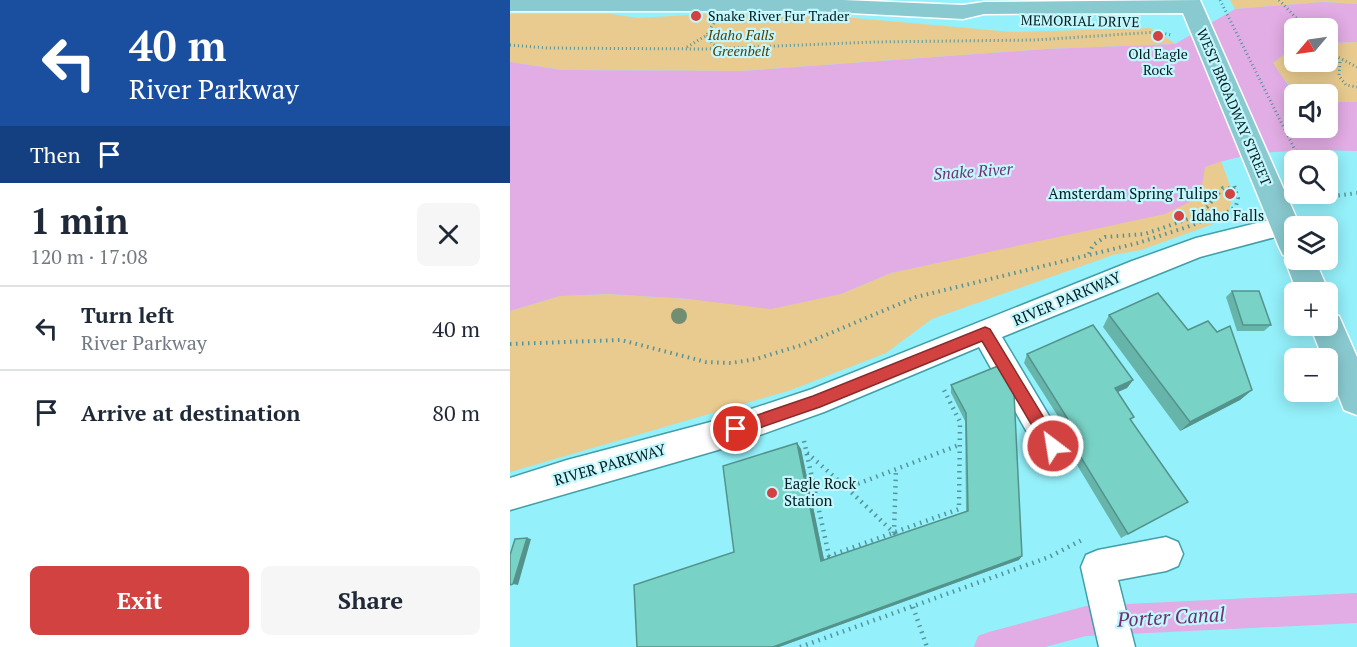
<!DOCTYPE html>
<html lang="en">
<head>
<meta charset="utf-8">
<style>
	:root { --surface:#fff; --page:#f6f6f7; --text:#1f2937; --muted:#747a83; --line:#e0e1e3; --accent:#d14241 }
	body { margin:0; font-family:"PT Serif",serif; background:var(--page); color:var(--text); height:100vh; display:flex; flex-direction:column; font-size:22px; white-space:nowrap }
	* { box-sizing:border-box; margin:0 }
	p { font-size:20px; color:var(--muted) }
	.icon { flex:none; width:33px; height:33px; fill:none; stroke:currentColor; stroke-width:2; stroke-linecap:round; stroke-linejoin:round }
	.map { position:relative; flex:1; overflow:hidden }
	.drawer { display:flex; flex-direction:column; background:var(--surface); width:510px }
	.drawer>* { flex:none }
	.guide { background:#1a4fa0; color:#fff; overflow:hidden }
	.needle { width:39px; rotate:241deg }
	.fabs { position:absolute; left:774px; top:18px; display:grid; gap:12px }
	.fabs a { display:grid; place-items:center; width:54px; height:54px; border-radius:9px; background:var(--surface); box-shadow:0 3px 15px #0003; font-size:30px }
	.pin { position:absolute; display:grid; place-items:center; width:51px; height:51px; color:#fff; margin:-26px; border:3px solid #fff; border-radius:50%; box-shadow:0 2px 6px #0007 }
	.me { position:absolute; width:66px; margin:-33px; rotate:329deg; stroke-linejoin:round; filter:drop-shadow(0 0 4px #0008) }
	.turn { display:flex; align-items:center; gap:21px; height:126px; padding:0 30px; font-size:27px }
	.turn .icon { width:78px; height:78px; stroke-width:2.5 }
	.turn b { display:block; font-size:42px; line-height:51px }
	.then { display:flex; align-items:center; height:57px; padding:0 30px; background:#0003; gap:12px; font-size:22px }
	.round { display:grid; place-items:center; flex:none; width:63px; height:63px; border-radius:9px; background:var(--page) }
	.head { display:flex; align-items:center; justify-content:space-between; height:102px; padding:0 30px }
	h1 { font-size:36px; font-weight:600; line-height:45px }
	.primary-button { display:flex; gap:12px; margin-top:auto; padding:12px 30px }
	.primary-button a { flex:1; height:69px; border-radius:9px; background:var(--accent); color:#fff; font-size:24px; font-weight:600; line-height:69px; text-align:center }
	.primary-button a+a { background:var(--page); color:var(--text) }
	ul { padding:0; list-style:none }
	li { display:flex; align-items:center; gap:18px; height:84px; padding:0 30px; border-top:2px solid var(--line) }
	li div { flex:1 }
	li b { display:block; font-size:22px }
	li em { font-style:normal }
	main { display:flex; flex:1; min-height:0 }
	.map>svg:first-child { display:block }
	.green { fill:#e9cb8f }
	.water { fill:#e2ace4 }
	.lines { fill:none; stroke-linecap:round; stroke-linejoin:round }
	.canal { fill:#e2ace4; fill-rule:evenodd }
	.minor-casing { stroke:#409fa9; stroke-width:3 }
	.major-casing { stroke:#fff; stroke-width:3 }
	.path-far2 { stroke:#54959b; stroke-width:3; stroke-dasharray:1 3; stroke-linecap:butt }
	.path-far1 { stroke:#54959b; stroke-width:4; stroke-dasharray:1.5 4.5; stroke-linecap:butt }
	.path { stroke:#54959b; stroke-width:4.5; stroke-dasharray:1.5 5; stroke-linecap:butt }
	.minor { fill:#fff; fill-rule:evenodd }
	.major { fill:#89cad0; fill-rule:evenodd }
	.tree { fill:#718e72 }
	.wall { fill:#67b5aa }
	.shaded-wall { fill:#54938b }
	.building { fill:#78d2c6; stroke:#54938b; stroke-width:1.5 }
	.route { fill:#d14241; stroke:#882b2a; stroke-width:1.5 }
	.poi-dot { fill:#d14241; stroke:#c3f7fd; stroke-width:2 }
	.labels { text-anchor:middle; stroke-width:4.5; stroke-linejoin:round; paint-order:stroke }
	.far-poi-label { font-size:14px; fill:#001d20; stroke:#c3f7fd; text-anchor:start }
	.far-street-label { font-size:14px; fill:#001d20; stroke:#c3f7fd }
	.far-park-label { font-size:14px; font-style:italic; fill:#543d02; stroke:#c3f7fd }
	.poi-label { font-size:15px; fill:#001d20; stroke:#c3f7fd; text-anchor:start }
	.street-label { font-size:15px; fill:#001d20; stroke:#c3f7fd }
	.water-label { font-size:16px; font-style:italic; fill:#6f3074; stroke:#c3f7fd }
	.near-water-label { font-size:20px; font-style:italic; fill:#6f3074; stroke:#c3f7fd }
</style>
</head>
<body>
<main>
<section class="drawer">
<div class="guide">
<div class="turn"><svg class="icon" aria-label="left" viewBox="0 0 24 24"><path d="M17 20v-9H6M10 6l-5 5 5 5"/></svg><div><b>40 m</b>River Parkway</div></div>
<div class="then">Then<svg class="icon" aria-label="arrive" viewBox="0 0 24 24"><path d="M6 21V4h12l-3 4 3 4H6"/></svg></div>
</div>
<div class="head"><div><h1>1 min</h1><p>120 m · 17:08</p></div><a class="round"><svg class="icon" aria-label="close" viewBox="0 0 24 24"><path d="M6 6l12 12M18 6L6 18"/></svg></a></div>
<ul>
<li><svg class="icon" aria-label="left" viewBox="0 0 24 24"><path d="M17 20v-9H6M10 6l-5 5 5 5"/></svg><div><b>Turn left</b><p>River Parkway</p></div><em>40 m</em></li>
<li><svg class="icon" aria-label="arrive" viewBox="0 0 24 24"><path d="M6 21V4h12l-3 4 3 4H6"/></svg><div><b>Arrive at destination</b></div><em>80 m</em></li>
</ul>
<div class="primary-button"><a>Exit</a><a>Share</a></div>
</section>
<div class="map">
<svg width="847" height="647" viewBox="0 0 847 647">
	<rect width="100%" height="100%" fill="#94f0fa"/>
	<path class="green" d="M720,0h127v4l-34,-2 -88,7z
		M0,14h101l27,4 69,-4 114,1 191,17 138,-4 26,16 -130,5 -304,22 -180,-1 -52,-8z
		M847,42v60h-29v-8c-35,0 -37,-4 -55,-31l17,-13 -5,-3 2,-2h7v17h34v-19z
		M711,161l12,33 -6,25 -86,31 -28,5 -181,64 -46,34 -95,37 -281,82v-161l50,-15 48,-2 81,5 152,-5 50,-21 76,-17z"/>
	<path class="water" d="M813,2l34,2v38l-29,1v-15h-34v17h-7l-2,2 5,3 -17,13 17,25 16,6h-12v34h34v-26h29v49c-48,-2 -107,-2 -152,16l-5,30 -35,17 -274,59 -50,21 -70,15 -82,-10 -81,-5 -48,2 -50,15v-249l52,8 180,1 304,-22 129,-5 60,-35z"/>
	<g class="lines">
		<path class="canal" d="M847,593v30l-271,13 -41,11h-71l4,-11 11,-4 97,-26z"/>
		<defs>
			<path id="minor" d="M775,216l9,2 3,7 -3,7 -94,25 -198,80 65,109 -4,11 -11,4 -11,-4 -62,-110 -155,65 -106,38 -208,60v-32l57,-18 151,-40 94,-31 320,-128 64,-23z
				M656,537l12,5 5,12 -5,12 -12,5 -48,9 17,67h-36l-18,-80 5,-12 12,-5z"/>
			<path id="major" d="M0,0h333l120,5 21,-3 216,-2 100,226h-6v34h21l14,32 -1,3v-3h-31l-12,-32 2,-4 -4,-1 -4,-8 -96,-234 -199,1 -21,5 -151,-8h-302z
				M818,312l11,4 18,41v58l-13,-5 -16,-41v-11h-5l-13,-32h18z"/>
		</defs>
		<use href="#minor" class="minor-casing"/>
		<use href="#major" class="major-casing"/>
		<path class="path-far2" d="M710,0l80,160
			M769,0l27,28
			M197,35l5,9 7,4
			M0,45l37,3 157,1 170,-7 160,-2 124,-8 13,3
			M177,47l20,-12 8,-14
			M818,52l29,15
			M830,62l-1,14 7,9 11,2"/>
		<path class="path-far1" d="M807,194l2,4 38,-5
			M789,198h20
			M579,254l4,-9 12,-8 40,-3 43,-15 19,-12 16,-19 13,1
			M0,344l111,-4 85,22 25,1 25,-4 46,-14 114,-48 222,-54 49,-16 43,-16 6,-5 2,-8 -4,-13"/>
		<path class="path" d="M294,441l25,115 130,-47 1,-87 -17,-34
			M297,453l40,35 112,-43
			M337,488l47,45 2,-64
			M403,607l14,40
			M290,647l249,-90 33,-17"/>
		<use href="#minor" class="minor"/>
		<use href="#major" class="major"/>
	</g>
	<circle class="tree" cx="169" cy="316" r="8"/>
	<path class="wall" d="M722,291l39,34 -7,6h-27l-11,-34z
		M599,315l79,15 64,60 -12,10 -60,31 -77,-104z
		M517,354l106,26 -6,8 -10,4 14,28 48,87 -58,31 -59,-98 4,-7 2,-1 -44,-69z
		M488,366l21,194 -240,87 18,-204 4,6 23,111 142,-49 -1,-90 -14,-28v-8z"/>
	<path class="shaded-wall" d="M623,380l-6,8 -18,8 6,-8z
		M742,390l-12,10 -60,31 10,-9z
		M287,443l4,6 24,115 -4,-3z
		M17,538l4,1 -13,46 -5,-1z
		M512,556l-3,4 -240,87h-6z"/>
	<path class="building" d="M722,291h27l12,34h-28z
		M648,293l30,37 20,-9 9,11 13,-6 22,64 -62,32 -81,-107z
		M583,325l40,55 -18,8 19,29 -4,2 58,83 -60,32 -62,-101 8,-4 -47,-75z
		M488,366l16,27 8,163 -249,91h-136l-3,-62 100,-33 -11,-86 74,-23 24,118 147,-50 -2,-98 -15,-28z
		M17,538l-14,46 -3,1v-30l5,-16z"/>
	<path class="route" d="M475,327l5,2 68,112 2,5 -2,5 -5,2 -6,-2 -65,-110 -162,66 -84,29 -5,-2 -3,-5 3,-5 82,-28z"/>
	<g class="poi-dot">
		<circle cx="186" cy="16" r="6"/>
		<circle cx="648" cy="36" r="6"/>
		<circle cx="720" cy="194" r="6"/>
		<circle cx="669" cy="216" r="6"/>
		<circle cx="262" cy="493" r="6"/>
	</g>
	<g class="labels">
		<g class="far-poi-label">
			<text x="198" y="21">Snake River Fur Trader</text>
			<text x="648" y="59" text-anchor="middle">Old Eagle<tspan x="648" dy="16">Rock</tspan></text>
		</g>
		<g class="far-street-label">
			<text transform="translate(570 21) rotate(1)" y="5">MEMORIAL DRIVE</text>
			<text transform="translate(724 107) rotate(67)" y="5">WEST BROADWAY STREET</text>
		</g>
		<g class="far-park-label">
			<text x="231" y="40">Idaho Falls<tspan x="231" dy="16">Greenbelt</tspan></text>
		</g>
		<g class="poi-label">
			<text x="708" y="199" text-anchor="end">Amsterdam Spring Tulips</text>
			<text x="681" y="221">Idaho Falls</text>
			<text x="274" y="489">Eagle Rock<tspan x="274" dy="17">Station</tspan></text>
		</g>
		<g class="street-label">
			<text transform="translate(557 299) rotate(-23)" y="5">RIVER PARKWAY</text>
			<text transform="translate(100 465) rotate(-16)" y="5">RIVER PARKWAY</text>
		</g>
		<g class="water-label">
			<text transform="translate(463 171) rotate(-4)" y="6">Snake River</text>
		</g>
		<g class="near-water-label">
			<text transform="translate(661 617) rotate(-3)" y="7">Porter Canal</text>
		</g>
	</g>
</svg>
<div class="fabs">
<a><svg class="needle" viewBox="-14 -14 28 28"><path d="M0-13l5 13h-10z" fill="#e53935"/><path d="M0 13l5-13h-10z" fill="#747a83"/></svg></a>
<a><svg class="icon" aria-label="sound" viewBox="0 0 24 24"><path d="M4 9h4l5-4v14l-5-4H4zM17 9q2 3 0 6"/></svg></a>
<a><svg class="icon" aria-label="search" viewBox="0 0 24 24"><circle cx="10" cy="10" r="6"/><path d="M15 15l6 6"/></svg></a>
<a><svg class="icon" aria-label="layers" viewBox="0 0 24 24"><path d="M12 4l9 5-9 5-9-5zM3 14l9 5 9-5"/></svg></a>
<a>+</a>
<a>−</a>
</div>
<div class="pin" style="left:226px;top:429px;background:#d93025"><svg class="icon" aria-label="arrive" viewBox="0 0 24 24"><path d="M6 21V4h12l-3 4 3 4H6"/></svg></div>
<svg class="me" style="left:543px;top:446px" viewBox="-20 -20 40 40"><circle r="17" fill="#d14241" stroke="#fff" stroke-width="3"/><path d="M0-11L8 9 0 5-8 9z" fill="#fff"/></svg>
</div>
</main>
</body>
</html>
